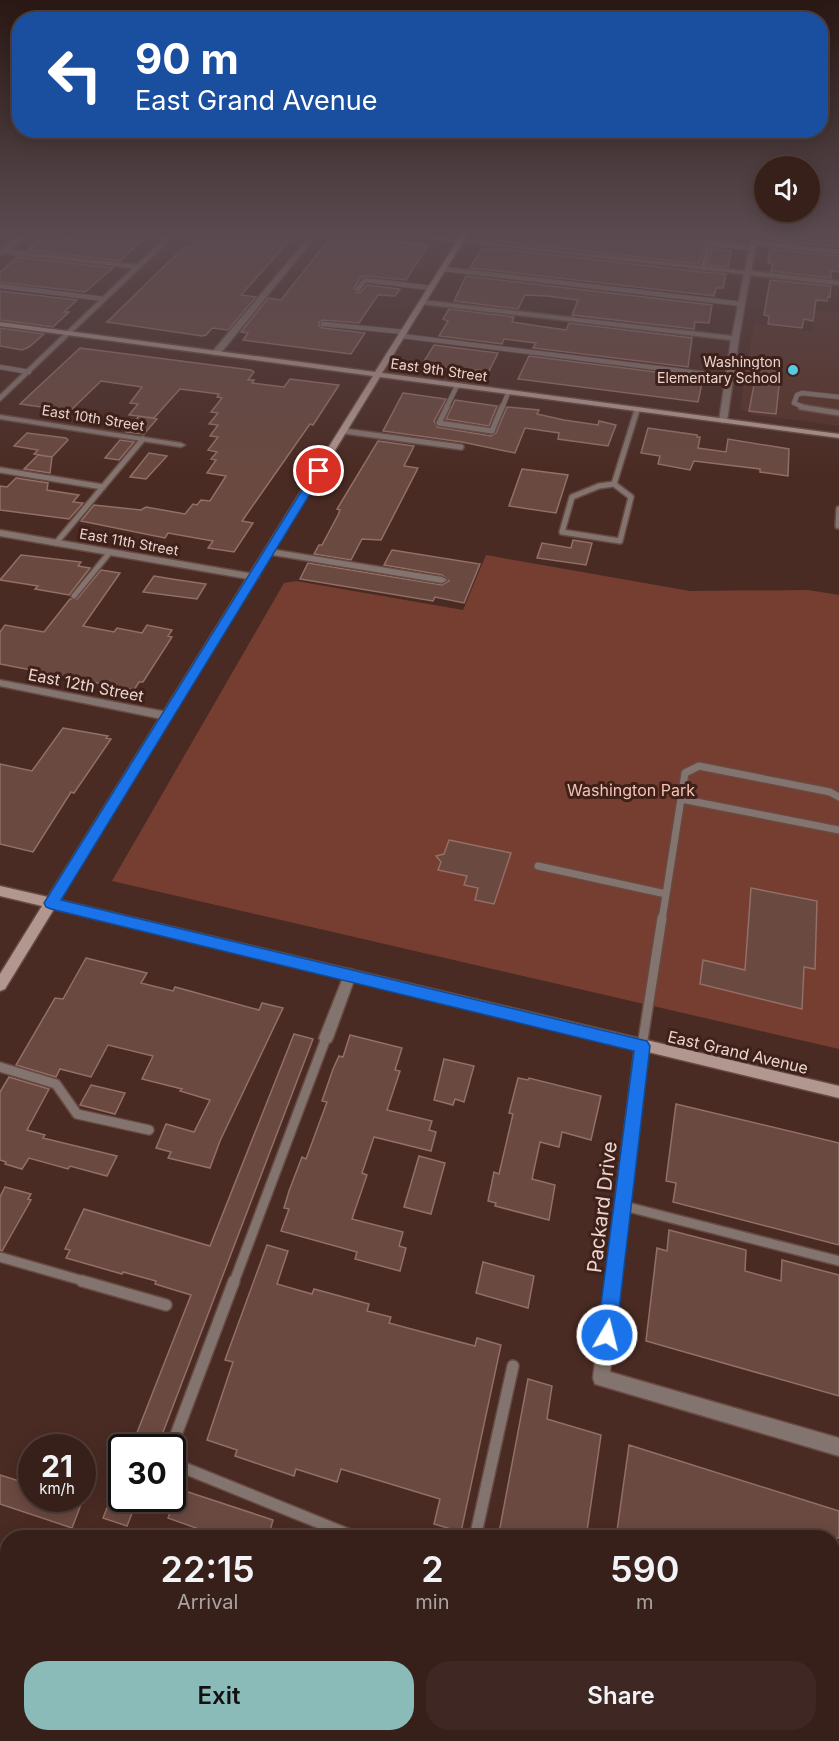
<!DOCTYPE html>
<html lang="en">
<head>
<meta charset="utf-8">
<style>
	:root { --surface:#38201a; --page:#3f2823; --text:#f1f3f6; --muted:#aba3a2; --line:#523e39; --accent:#8bbbb9 }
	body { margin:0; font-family:Inter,sans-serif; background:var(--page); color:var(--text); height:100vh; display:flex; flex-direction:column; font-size:22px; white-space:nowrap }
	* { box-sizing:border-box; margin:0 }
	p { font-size:20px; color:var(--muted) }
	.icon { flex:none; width:33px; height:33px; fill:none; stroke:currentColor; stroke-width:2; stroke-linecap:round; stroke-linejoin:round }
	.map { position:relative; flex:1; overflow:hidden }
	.sheet { position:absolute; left:0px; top:1530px; width:840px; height:212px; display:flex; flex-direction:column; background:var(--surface); border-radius:24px 24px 0 0; box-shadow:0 3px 15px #0003,0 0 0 2px var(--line) }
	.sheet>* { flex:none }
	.banner { position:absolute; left:12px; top:12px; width:816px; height:126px; border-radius:24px; box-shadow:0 3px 15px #0003,0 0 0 2px var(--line); background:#1a4fa0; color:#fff; overflow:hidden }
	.buttons { position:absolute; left:754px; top:156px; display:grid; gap:12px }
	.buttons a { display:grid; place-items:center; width:66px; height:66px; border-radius:50%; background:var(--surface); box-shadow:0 3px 15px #0003,0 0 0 2px var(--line); font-size:30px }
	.speed { position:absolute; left:18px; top:1434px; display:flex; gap:12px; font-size:30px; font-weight:700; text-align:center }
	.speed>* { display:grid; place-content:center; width:78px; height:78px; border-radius:50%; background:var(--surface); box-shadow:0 3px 15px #0003,0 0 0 2px var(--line); line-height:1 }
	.speed small { font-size:15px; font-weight:400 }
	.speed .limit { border:3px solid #111; border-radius:9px; background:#fff; color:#111 }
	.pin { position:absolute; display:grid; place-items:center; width:51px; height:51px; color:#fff; margin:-26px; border:3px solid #fff; border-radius:50%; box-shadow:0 2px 6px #0007 }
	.me { position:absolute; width:66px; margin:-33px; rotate:8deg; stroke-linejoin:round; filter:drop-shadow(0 0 4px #0008) }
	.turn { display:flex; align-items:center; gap:21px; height:126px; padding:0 24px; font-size:27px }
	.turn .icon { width:78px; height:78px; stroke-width:2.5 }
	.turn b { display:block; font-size:42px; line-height:51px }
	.eta { display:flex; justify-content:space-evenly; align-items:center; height:102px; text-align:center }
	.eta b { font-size:36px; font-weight:600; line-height:42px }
	.button { display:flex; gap:12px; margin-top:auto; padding:12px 24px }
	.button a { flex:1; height:69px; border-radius:24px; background:var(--accent); color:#111; font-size:24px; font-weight:600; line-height:69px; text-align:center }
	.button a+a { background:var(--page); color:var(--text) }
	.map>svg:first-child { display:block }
	.built { fill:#573228 }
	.green { fill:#763e30 }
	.building { fill:#6a4940; stroke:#936f66; stroke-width:1.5 }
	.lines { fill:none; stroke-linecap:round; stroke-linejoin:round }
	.lane-far4-casing { stroke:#674a42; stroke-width:6 }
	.lane-far3-casing { stroke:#674a42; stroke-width:8 }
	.lane-far2-casing { stroke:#674a42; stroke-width:10 }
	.lane-far1-casing { stroke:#674a42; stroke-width:12 }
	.lane-casing { stroke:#674a42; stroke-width:14 }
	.street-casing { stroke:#674a42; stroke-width:3 }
	.secondary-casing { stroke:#674a42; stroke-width:3 }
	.lane-far4 { stroke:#84746f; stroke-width:4.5 }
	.lane-far3 { stroke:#84746f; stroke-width:5 }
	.lane-far2 { stroke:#84746f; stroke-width:7 }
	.lane-far1 { stroke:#84746f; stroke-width:9 }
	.lane { stroke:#84746f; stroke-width:11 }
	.street { fill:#84746f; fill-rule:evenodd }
	.secondary { fill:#b19790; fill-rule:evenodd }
	.route { fill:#1a73e8; stroke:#114b97; stroke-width:1.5 }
	.poi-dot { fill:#57c9e3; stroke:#3f211a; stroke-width:2 }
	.labels { text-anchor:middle; stroke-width:6; stroke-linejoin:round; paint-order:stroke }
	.far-poi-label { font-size:14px; fill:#ead5d0; stroke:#3f211a; text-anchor:end }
	.far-street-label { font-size:14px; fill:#ead5d0; stroke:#3f211a }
	.street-label { font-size:16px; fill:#ead5d0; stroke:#3f211a }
	.park-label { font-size:16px; fill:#f4c3b6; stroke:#3f211a }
	.near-street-label { font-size:20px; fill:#ead5d0; stroke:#3f211a }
</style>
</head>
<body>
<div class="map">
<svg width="839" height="1741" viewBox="0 0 839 1741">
	<rect width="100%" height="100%" fill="#4a2b23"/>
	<path class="built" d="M815,310l24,3v113l-85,-11 -14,-6 14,-85 59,7z"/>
	<path class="green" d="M486,555l204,36 118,-1 31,5v454l-727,-168 172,-298 12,-2 167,29z"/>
	<path class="building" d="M71,230h22l3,4 46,6 -22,21 -93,-11 17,-14 27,3z
		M249,230h47l-2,2h3l-56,63 15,2 -28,33 -16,-2 -6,7 -4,1 -95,-14 78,-76 5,1 13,-13 39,3z
		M504,230h158l29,3 1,-3h41l-1,6 2,1 -1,5 -27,-1 -7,23 -202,-23z
		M773,230l66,4v13l-67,-7z
		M333,234l95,11 -22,35 -40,-4 -5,1 -7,11 3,5 4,-1 6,-7 33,4 -5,7 -17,-1 -19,28 -36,-3 -4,2v4l4,2 42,5 -14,21 -108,-14 5,-7 -7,-1 27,-34 13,2z
		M493,248l209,24 24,2 -3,14h-7l-2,8 -244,-28 12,-19 10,1z
		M712,249l19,2 -3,16 -20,-2z
		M770,249l69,7v16l-8,-1v7l-60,-7 2,-7 -5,-1z
		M18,257l95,11 -28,24 -85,-10v-10z
		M466,276l246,29 -3,18 -14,-1 -1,7 -122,-14 6,-15 -31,-4 -22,-1 -7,14 -64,-8z
		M770,280l61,6 -1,11 -2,-1 -1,5 -11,-1 -3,21 -9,-2 -2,9 -34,-4 1,-8 -5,-1z
		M0,291l77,9 -13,12h5l-16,15 -53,-7z
		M449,309l65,8 -2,5 33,5 21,3 3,-7 123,15 -4,29 -155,-19 3,-5 -32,-4 -2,5 -63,-8 9,-15 -5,-2z
		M0,328l44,6 -15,13 -7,3 -22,-4z
		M434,345l64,8 -9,18 -33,-2 -33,-6z
		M80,348l171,22 3,2 -6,8h6l-2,3 32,4 6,-8 49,6 -26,40 -3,-1 -68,97 11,2 -19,29 -26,-4 5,-7 -45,-8 -3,5 -84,-17 13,-16 47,5 5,-3 39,7 8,-10 4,1 4,-5 9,1 16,-25 -19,-3 9,-13 -5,-1 6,-7 -9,-2 10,-13 -8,-1 8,-11 -9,-1 9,-11 -7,-1 11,-14 -5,-1 2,-3 -39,-5 -26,29 -25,-3 9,-11 -8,-1 12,-16 -41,-6 -31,30 -50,-7z
		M529,356l174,22 -5,24 -180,-23z
		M758,364l23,3 -5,47 -27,-3z
		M403,393l43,6 -12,22 3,6 54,9 5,-3 11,-26 32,3 -2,4 27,6 34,5 1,-4 17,4 -8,21 -50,-7 1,-6 -34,-5 -10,25 -53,-11 -79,-11z
		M455,400l42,6 -8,20 -43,-7z
		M139,416l18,3 -13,15 -18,-2z
		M648,428l49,7v2h3l-2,11 28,4 2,-13 61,10 -1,27 -28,-4v-3l-66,-8 -4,9 -32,-6 2,-8 -19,-3z
		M27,433l39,5 2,2 -16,17 -18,-3 4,-4 -24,-4z
		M120,440l14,2 -15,18 -14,-2z
		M378,441l36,5 -10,20 14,2 -37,72 -19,-1 -11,21 -37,-6 5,-9h3l16,-30 2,-5 -3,-1z
		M149,453l18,3 -21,23 -16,-2z
		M38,455l14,2 -2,16 -26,-4z
		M522,469l46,6 -12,38 -47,-7z
		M16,478l32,5 -1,7 32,5 -6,7 10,1 -14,16 -69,-9v-24l7,1z
		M573,540l19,3 -6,22 -49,-7 5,-15 29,5z
		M392,550l88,14 -16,39 -29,-6 -2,4 -133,-22 8,-16 134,22 7,-4 -7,-6 -58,-10z
		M21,555l60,7 -3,4 12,2 -21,27 -34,-6 3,-3 -38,-6z
		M101,570l19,3 -37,53 31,6 3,-4 25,5 5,-8 25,5 -4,6 4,1 -29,45h-4l-5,8 -134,-26v-32l5,-7 39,7 26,-33h7z
		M154,576l18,3 34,5 -9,15 -54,-7z
		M63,728l45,8 -2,2 5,1 -37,54 -3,-1 -38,60 -33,-8v-80l32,7z
		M449,840l62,13 -17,51 -19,-4 3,-12 -14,-3 3,-9 -29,-6 3,-8 -5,-6 8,-2z
		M751,888l66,13 -2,68 -11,-2 -2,42 -102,-25 3,-24 42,10z
		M86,958l61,15 -6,10 32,8 2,-4 84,23 3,-7 21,5 -63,133 -10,27 -42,-10 3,-6 -15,-4 10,-24 28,8 16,-32 -30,-9 2,-2 -40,-10 11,-23 -45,-11 -17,32 -31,-8 -4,8 -40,-12 39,-67 8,1z
		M294,1034l19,5 -156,409h-26l60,-153 -36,-11 1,-3 -33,-9 -1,2 -56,-16 4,-8 -5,-1 19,-40 126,37z
		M350,1035l52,13 -7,22 5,1 -13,39 45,11 -3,9 7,2 -5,19 -57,-14 -12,36 5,2 -15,44 51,13 -4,14 7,2 -6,23 -45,-12 2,-7 -76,-21 8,-22 -5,-1 5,-17 13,-34 4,2 21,-57 -5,-1 11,-32 6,-13 4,1z
		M444,1059l30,7 -10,36 -9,-3 -2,6 -19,-5z
		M9,1077l40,12 -22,41 18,5 -2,3 74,18 -10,20 -37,-10 -2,3 -39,-11 -7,11 -17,-5 1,-2 -6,-2v-68z
		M518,1078l10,2 1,-2 72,18 -10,44 -29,-8 -3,15 -19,-5 -8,37 23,6 -6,35 -54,-14 1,-3 -8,-2 6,-29 5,2 14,-60 -4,-1z
		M91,1085l34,8 -10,21 -35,-9z
		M676,1104l163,39v102l-166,-43 3,-19 -10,-2z
		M419,1156l26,7 -14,51 -27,-7z
		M5,1187l26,7 -3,5 3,1 -29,51 -2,-1v-53z
		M669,1230l77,20 -1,21 36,10 1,-21 57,15v121l-193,-55 11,-93 10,3z
		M267,1245l21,6 -11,33 35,10 2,-5 55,15 -2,7 24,6 -2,6 86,23 2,-8 24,7 -40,187 -27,-8 6,-25 -99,-30 -4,13 -41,-13 -2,7 -59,-20 2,-6 -30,-10 26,-78 -8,-2z
		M483,1262l51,14 -6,32 -52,-15z
		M528,1379l24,7 -5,33 54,16 -15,103h-88z
		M629,1445l210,66v27h-223z
		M0,1475l32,10v13h39l11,4 -10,26 -72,-24z
		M179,1489l94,31 -5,18h-44l-56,-20z
		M111,1498h27l-11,28 -24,-8z"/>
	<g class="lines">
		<defs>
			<path id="lane-far4" d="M97,230l71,8
				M754,243l85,9
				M703,268l6,-24 44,4
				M443,269l299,35
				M0,286l104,13
				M358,289l7,-9 66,8
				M323,324l81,8
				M402,336l328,41
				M0,367l29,5
				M446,408l11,-22
				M502,408l6,-15
				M806,408l-12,-5 3,-8 5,-2 37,4"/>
			<path id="lane-far3" d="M447,407l-8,16 53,8 10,-24
				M801,407l38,6
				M344,431l117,16
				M0,470l103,17
				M614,484l17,13 -11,44 -58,-9 10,-35 27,-11z
				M614,484l23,-74
				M838,526l1,-17
				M56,543l87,-104
				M74,596l36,-44"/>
			<path id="lane-far2" d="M681,799l4,-26 14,-7 131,26 9,5
				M538,866l128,28
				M662,920l19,-121 158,31"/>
			<path id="lane-far1" d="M642,1046l20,-128
				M0,1067l56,17 21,30 72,16
				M624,1206l215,55
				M0,1257l87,25
				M234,1282l92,-244"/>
			<path id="lane" d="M82,1281l84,24
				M171,1448l63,-167
				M172,1463l185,75
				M475,1538l38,-172
				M0,1563l8,2
				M832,1683l7,3
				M299,1741l2,-7
				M508,1741l1,-7"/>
			<path id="street" d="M27,230h7l-25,20 128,15 37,-35h6l-180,171v-6l133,-127 -129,-15 -4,2v-6z
				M315,230h6l-102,125h-6v-4z
				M357,230h18l370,41 8,-41h6l-8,41 88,10v4l-89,-10 -11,63 -12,83 -4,2 -4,-2 12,-81 -309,-36 -3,-2 3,-2 310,36 12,-62z
				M0,415l181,28 4,2 -4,2 -181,-28z
				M0,530l254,44 5,3 -5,3 -254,-44z
				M270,549l172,28 5,3 -5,3 -175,-29v-4z
				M0,680l167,32 5,4 -5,4 -167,-34z
				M350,969l5,2 1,4 -23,63 -2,4 -5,2 -5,-2 -2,-4 25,-63 1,-4z
				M642,1040l5,2 2,4 -39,326 229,66v18l-244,-72 -2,-6 42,-332 2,-4z"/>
			<path id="secondary" d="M464,230h6l-88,143 457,61v4l-459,-61 -321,523 780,186v12l-785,-189 -49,80 -5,2v-17l42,-68 -42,-10v-10l48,11 325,-521 -373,-50v-4l375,50z"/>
		</defs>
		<use href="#lane-far4" class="lane-far4-casing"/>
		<use href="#lane-far3" class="lane-far3-casing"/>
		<use href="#lane-far2" class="lane-far2-casing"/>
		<use href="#lane-far1" class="lane-far1-casing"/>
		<use href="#lane" class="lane-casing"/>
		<use href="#street" class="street-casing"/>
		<use href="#secondary" class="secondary-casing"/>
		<use href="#lane-far4" class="lane-far4"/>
		<use href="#lane-far3" class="lane-far3"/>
		<use href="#lane-far2" class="lane-far2"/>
		<use href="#lane-far1" class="lane-far1"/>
		<use href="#lane" class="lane"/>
		<use href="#street" class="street"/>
		<use href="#secondary" class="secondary"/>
	</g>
	<linearGradient id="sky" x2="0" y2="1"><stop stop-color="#291813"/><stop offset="0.49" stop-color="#5a4a50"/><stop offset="1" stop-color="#5a4a50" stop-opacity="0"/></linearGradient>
	<rect width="839" height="474" fill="url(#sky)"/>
	<path class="route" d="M319,468l5,3 -263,429 586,141 3,5 -34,289 -3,6 -6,3 -7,-3 -3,-6 37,-284 -583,-142 -5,-2 -2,-4 270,-432z"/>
	<circle class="poi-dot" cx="793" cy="370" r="6"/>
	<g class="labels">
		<g class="far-poi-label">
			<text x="781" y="367">Washington<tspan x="781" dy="16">Elementary School</tspan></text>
		</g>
		<g class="far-street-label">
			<text transform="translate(439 370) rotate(8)" y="5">East 9th Street</text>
			<text transform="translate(93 418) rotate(9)" y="5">East 10th Street</text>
			<text transform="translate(129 542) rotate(10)" y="5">East 11th Street</text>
		</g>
		<g class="street-label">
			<text transform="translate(86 685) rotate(11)" y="6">East 12th Street</text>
			<text transform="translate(738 1052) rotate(13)" y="6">East Grand Avenue</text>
		</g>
		<g class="park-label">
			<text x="631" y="796">Washington Park</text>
		</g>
		<g class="near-street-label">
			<text transform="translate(602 1207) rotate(-83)" y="7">Packard Drive</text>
		</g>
	</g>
</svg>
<div class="buttons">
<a><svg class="icon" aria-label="sound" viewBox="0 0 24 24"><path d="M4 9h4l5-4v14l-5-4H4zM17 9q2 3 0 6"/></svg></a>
</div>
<div class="speed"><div>21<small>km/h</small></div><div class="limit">30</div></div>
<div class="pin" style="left:319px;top:471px;background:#d93025"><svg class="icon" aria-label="arrive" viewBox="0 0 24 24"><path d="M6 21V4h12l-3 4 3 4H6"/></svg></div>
<svg class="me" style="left:607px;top:1335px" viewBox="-20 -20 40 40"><circle r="17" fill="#1a73e8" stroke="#fff" stroke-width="3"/><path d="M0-11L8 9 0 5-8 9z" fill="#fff"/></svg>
<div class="banner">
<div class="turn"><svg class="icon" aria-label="left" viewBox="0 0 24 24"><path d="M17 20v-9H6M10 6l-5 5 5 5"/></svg><div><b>90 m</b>East Grand Avenue</div></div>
</div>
<section class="sheet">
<div class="eta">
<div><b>22:15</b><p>Arrival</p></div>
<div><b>2</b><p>min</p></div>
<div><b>590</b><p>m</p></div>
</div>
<div class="button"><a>Exit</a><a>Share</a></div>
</section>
</div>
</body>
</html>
